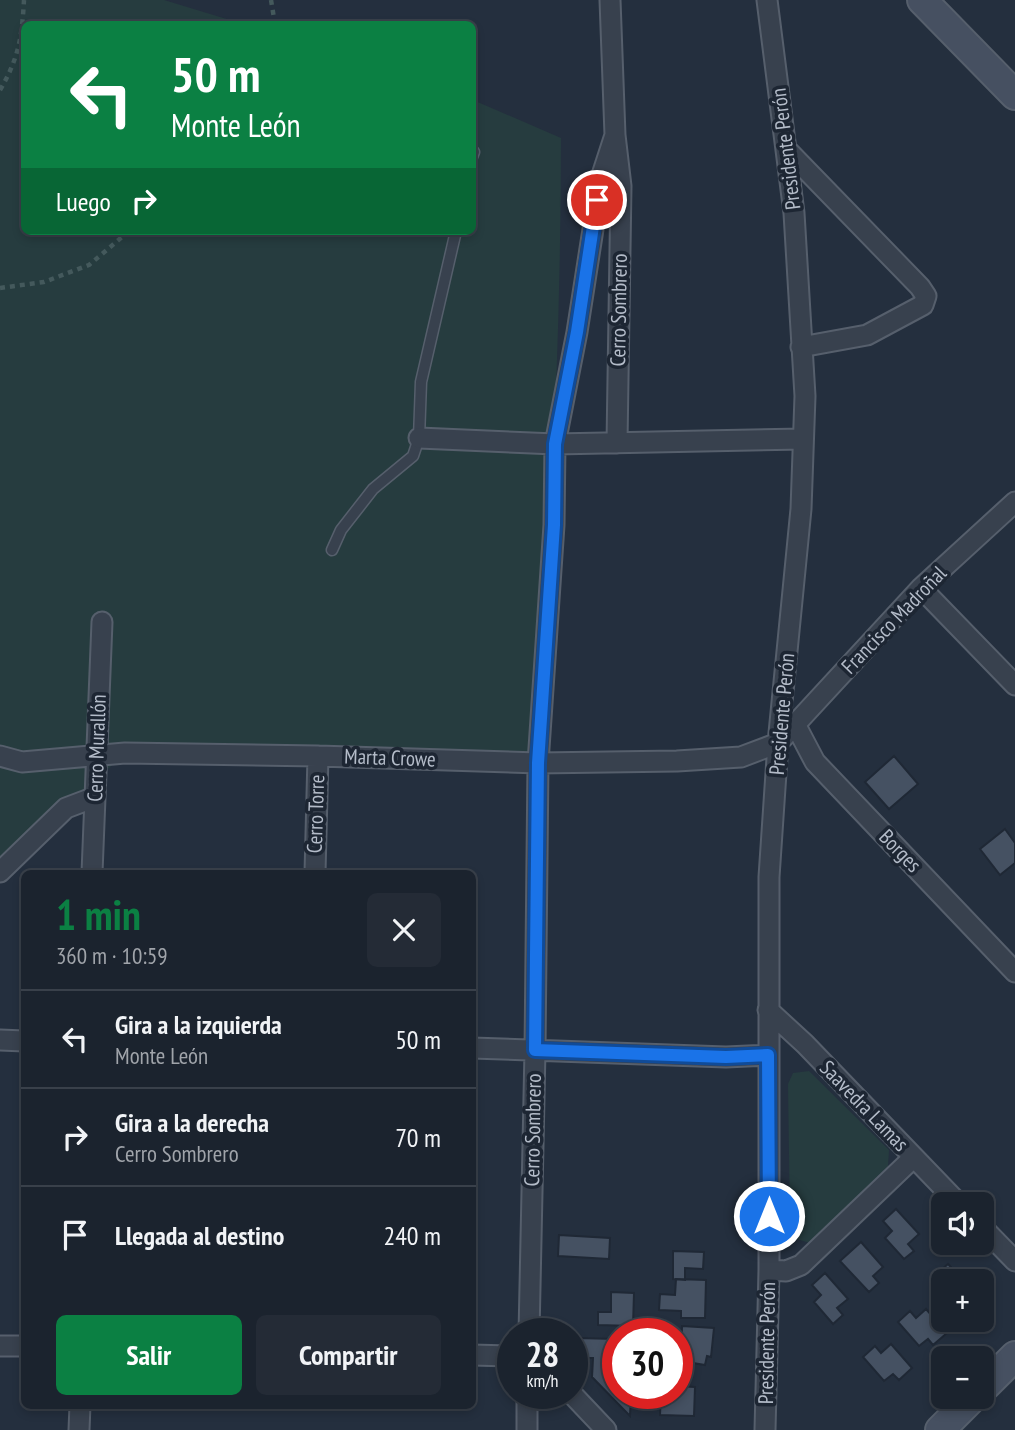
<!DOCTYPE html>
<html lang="es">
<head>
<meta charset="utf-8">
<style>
	:root { --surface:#1b232e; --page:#242b36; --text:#f1f3f6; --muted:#a0a4aa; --line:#39404a; --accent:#0b8043 }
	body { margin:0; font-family:"PT Sans Narrow",sans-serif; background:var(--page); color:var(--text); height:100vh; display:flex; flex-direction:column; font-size:26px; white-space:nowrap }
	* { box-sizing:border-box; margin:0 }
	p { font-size:23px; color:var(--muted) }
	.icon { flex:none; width:38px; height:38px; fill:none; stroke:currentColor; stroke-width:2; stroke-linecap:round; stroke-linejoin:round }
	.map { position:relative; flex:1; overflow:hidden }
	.details { position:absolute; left:21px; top:870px; width:455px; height:539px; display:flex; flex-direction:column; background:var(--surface); border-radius:10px; box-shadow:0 4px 10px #0003,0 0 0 2px var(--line) }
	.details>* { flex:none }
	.hud { position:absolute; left:21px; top:21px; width:455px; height:214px; border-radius:10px; box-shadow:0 4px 10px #0003,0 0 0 2px var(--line); background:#0b8043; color:#fff; overflow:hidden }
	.fabs { position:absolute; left:931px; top:1192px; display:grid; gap:14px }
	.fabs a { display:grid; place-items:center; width:63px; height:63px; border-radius:10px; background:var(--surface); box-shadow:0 4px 10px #0003,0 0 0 2px var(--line); font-size:35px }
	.speed { position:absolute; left:497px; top:1318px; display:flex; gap:14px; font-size:35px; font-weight:700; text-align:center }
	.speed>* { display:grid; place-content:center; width:91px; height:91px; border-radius:50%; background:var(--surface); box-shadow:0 4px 10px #0003,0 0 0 2px var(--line); line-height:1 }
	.speed small { font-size:18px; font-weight:400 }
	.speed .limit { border:10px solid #d22; background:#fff; color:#111 }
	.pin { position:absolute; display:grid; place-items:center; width:60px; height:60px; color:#fff; margin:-30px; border:4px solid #fff; border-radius:50%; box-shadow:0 2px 7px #0007 }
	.me { position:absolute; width:77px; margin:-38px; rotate:0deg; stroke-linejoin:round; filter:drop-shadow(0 0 5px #0008) }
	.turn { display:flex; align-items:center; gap:24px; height:147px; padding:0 35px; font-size:32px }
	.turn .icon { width:91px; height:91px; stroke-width:2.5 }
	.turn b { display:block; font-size:49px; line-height:60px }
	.then { display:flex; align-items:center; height:66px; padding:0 35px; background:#0003; gap:14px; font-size:26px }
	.round { display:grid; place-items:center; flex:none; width:74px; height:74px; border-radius:10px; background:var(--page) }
	.headline { display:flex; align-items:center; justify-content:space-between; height:119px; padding:0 35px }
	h1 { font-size:42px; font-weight:700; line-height:52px; color:var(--accent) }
	.button { display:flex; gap:14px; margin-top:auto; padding:14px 35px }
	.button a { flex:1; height:80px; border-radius:10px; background:var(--accent); color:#fff; font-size:28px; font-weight:700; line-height:80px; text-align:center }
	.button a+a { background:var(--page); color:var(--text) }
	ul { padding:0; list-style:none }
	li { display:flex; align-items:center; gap:21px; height:98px; padding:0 35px; border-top:2px solid var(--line) }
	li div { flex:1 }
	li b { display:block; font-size:26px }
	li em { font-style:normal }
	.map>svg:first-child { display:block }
	.green { fill:#263c3f }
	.building { fill:#455162; stroke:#1f2835; stroke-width:2 }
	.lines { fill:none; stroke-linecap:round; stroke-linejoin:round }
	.lane-casing { stroke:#565f6c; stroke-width:13 }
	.street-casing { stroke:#565f6c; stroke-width:23 }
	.secondary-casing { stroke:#565f6c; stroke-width:32 }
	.path { stroke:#44595c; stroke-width:4.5; stroke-dasharray:5 5; stroke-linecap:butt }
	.lane { stroke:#38414e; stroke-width:10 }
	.street { stroke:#38414e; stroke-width:19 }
	.secondary { stroke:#465061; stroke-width:28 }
	.route-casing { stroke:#114b97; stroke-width:18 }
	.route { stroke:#1a73e8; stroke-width:12 }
	.labels { text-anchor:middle; stroke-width:7; stroke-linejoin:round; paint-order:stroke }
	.street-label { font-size:21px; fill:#b4bcc9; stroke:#1d2633 }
</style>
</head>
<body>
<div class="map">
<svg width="1015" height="1430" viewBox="0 0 1015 1430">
	<rect width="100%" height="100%" fill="#242f3e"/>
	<path class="green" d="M0,0h164l79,24h-219v207h448l1,-131 88,38c0,209 -12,417 -23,625l-413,-10 -125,117z
		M809,1071l80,79 -1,16 -78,77 -14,-4 -6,-15 -2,-140 5,-11z"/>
	<path class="building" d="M894,756l24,28 -29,25 -24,-27z
		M1005,829l10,14v20l-15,12 -20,-26z
		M896,1209l23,25 -11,10 6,7 -10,8 -19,-21 7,-7 -9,-10z
		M559,1235l51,3 -1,21 -51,-3z
		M861,1242l22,25 -10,9 6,7 -10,9 -29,-31z
		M673,1251l31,1 -1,17 -18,-1v12l-12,-1z
		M948,1264l16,17h-21v19l-11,-12 12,-11 -5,-5z
		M825,1273l23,26 -11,9 6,7 -10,9 -19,-22 7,-7 -9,-10z
		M676,1279l30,1 -1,38h-24v-7l-22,-1 1,-16 15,1z
		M611,1292l23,1 -1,33 -35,-1v-13h13z
		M926,1309l21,24 -14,12 -5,-6 -9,7 -21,-24 12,-11 6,7z
		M682,1326l32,2 -3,29 -4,-1 -2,9 -12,-2 -3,-5h-9z
		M577,1338l40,1 1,54h13l-1,23 -38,-39 1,-19h-17z
		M891,1344l21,24 -13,12 -6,-6 -9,7 -21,-24 12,-11 6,7z
		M677,1386l18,1 -1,29 -34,-1 1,-22h16z"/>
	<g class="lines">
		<defs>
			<path id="lane" d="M472,157l2,-5
				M332,550l9,-20 32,-41 40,-33 6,-18 2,-56 35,-151"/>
			<path id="street" d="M610,0l5,135 6,51 -4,257
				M787,150l133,137 6,9 -3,9 -56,30 -66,12
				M419,438l136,6 248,-5
				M921,588l94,97
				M795,724l20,38 200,210
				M0,756l22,6 103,-9 193,3 220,7 139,-2 64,-4 37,-14 143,-155 94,-86
				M0,872l66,-64 29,-11
				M92,873l10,-251
				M315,873l3,-117
				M768,1010l37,34 154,160
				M0,1040l24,1
				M472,1048l254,9 42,-2
				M982,1227l33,34
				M769,1270l17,1 15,-6 112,-107
				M529,1334l6,-284 3,-287 16,-238 1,-81 22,-112 24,-154 14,-43
				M0,1346h24
				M472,1355l41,1
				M571,1393l35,37
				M79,1430l1,-25
				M527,1430v-37
				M765,1430l4,-160v-393l9,-134 23,-234 4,-113 -11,-183 -27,-213"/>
			<path id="secondary" d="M922,0l93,95
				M982,1389l33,-33
				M940,1430l34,-34"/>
		</defs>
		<use href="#lane" class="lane-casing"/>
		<use href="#street" class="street-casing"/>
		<use href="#secondary" class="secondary-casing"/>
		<path class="path" d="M271,0l4,24
			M0,90c19,-32 22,-54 24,-90
			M0,288l44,-6 45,-17 40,-34"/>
		<use href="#lane" class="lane"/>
		<use href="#street" class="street"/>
		<use href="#secondary" class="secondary"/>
	</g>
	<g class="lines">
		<defs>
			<path id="route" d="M597,200l-20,132 -22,112 -1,81 -16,238 -3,287 191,7 42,-2 1,161"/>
		</defs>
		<use href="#route" class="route-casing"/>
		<use href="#route" class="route"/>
	</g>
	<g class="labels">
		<g class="street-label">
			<text transform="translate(786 149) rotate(-97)" y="7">Presidente Perón</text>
			<text transform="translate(619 310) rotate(-89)" y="7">Cerro Sombrero</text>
			<text transform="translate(894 620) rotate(-46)" y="7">Francisco Madroñal</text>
			<text transform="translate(782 714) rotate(-85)" y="7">Presidente Perón</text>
			<text transform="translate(97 748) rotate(-88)" y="7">Cerro Murallón</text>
			<text transform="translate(390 758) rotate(2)" y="7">Marta Crowe</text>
			<text transform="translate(316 814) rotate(-88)" y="7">Cerro Torre</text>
			<text transform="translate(900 851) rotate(46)" y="7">Borges</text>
			<text transform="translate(864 1106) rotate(46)" y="7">Saavedra Lamas</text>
			<text transform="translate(533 1130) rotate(-89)" y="7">Cerro Sombrero</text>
			<text transform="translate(767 1343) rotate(-89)" y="7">Presidente Perón</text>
		</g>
	</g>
</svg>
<div class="fabs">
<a><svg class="icon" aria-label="sound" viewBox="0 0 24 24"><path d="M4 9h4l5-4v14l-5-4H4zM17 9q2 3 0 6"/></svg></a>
<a>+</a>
<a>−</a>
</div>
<div class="speed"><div>28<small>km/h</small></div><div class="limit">30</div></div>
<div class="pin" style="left:597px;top:200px;background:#d93025"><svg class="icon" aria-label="arrive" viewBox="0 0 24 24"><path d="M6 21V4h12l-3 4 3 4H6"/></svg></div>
<svg class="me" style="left:769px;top:1216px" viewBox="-20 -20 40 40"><circle r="17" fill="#1a73e8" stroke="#fff" stroke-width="3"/><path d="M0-11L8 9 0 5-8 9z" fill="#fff"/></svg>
<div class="hud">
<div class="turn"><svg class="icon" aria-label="left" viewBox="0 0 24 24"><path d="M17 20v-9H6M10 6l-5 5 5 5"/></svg><div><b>50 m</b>Monte León</div></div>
<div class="then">Luego<svg class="icon" aria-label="right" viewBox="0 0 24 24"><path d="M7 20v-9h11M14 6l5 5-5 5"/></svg></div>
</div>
<section class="details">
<div class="headline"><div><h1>1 min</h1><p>360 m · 10:59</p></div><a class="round"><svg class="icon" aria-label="close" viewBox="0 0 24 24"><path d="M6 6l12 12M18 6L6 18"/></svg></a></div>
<ul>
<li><svg class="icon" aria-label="left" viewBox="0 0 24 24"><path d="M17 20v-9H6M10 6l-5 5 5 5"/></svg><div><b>Gira a la izquierda</b><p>Monte León</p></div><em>50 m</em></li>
<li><svg class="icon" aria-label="right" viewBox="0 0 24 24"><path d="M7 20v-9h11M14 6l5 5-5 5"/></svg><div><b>Gira a la derecha</b><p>Cerro Sombrero</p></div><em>70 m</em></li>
<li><svg class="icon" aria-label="arrive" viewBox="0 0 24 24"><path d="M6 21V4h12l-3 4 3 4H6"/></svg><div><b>Llegada al destino</b></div><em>240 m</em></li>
</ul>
<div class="button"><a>Salir</a><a>Compartir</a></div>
</section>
</div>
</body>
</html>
